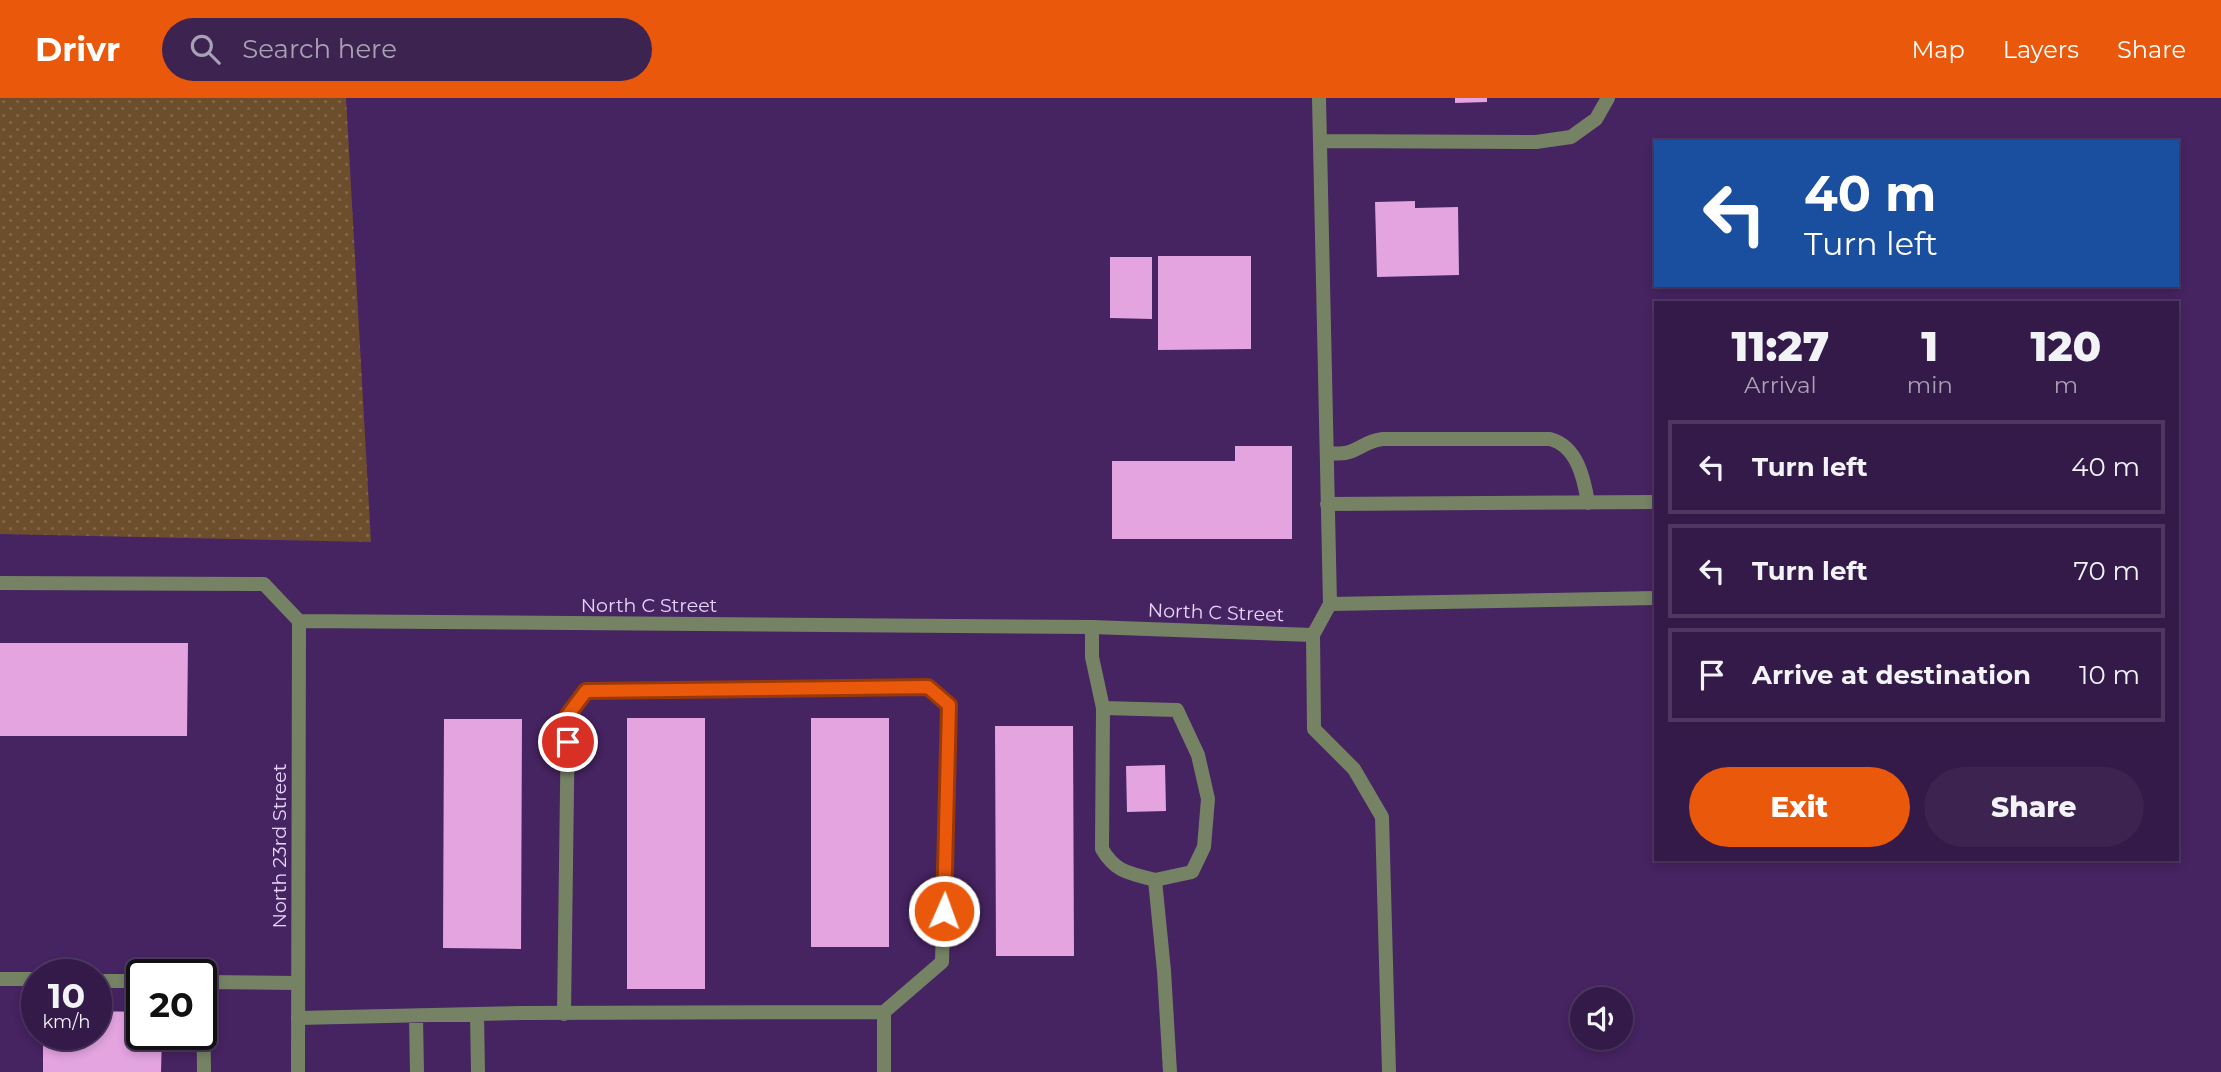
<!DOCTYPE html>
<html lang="en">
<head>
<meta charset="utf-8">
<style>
	:root { --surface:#341a49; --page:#3c2350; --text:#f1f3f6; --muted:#a9a1b4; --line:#4e3861; --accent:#ea580c }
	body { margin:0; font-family:Montserrat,sans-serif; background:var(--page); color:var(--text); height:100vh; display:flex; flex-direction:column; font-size:26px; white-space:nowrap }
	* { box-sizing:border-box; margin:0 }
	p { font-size:23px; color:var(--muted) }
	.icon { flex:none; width:38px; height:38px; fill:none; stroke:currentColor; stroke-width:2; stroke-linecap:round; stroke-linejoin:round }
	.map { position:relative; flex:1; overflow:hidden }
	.details { position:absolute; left:1654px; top:203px; width:525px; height:560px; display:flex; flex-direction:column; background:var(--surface); border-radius:0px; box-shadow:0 4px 10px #0003,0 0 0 2px var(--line) }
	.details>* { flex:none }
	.banner { position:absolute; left:1654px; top:42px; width:525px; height:147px; border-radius:0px; box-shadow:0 4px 10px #0003,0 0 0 2px var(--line); background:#1a4fa0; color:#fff; overflow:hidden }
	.controls { position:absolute; left:1570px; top:889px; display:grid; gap:14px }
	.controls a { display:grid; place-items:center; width:63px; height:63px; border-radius:50%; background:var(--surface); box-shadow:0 4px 10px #0003,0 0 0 2px var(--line); font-size:35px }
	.speed { position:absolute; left:21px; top:861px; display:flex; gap:14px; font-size:35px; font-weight:700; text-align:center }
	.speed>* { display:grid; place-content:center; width:91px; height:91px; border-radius:50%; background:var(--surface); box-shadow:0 4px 10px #0003,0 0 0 2px var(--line); line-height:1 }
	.speed small { font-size:18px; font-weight:400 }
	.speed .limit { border:4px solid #111; border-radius:10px; background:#fff; color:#111 }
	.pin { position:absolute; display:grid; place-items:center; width:60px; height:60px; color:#fff; margin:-30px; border:4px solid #fff; border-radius:50%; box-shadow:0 2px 7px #0007 }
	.me { position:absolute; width:77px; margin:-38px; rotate:2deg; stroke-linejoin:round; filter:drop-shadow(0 0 5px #0008) }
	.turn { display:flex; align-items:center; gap:24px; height:147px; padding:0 35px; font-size:32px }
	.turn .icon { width:91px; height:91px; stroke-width:2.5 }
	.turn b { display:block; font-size:49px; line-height:60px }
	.eta { display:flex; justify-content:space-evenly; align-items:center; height:119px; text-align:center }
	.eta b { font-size:42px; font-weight:800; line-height:49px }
	.button { display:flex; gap:14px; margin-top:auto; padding:14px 35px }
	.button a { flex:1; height:80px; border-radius:42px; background:var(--accent); color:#fff; font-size:28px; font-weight:800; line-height:80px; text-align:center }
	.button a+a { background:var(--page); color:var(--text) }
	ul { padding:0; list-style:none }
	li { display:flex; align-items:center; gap:21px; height:94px; margin:0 14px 10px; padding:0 21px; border:4px solid var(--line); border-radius:0px }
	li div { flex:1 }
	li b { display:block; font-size:26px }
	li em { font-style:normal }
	header { display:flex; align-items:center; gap:42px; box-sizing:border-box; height:98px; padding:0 35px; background:var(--accent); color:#fff }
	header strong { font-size:33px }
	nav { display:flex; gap:38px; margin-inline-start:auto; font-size:24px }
	.search { width:490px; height:63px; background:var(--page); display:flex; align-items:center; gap:18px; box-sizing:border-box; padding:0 24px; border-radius:38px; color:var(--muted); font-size:26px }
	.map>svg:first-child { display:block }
	.grass { fill:url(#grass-dots) }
	.building { fill:#e3a4e0 }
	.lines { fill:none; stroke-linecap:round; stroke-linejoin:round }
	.lane { stroke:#758364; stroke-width:14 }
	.street { stroke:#758364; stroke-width:14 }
	.route-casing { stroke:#983908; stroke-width:18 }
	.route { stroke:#ea580c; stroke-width:12 }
	.labels { text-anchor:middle; stroke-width:7; stroke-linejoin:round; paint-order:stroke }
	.street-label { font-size:19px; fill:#e8d5fb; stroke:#462361 }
</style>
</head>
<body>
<header>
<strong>Drivr</strong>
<div class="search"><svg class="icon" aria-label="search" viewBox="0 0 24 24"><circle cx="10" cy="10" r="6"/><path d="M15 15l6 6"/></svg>Search here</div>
<nav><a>Map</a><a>Layers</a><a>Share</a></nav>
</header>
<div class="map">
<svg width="2221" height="974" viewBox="0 0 2221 974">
	<defs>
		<pattern id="grass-dots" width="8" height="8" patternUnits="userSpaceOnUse" patternTransform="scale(1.75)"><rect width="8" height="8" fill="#6d4e2c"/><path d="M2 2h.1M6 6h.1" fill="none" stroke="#82674c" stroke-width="1.8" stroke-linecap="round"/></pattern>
	</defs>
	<rect width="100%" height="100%" fill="#462361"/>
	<path class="grass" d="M0,0h346l25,444 -371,-8z"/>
	<path class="building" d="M1455,0h32v4l-32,1z
		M1415,103v7l43,-1 1,68 -82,2 -2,-75z
		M1158,158h93v93l-93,1z
		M1110,159h42v62l-42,-1z
		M1235,348h57v93h-180v-78h123z
		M0,545h188l-1,93h-187z
		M627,620h78v271h-78z
		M811,620h78v229h-78z
		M444,621h78l-1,230 -78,-1z
		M995,628h78l1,230h-78z
		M1165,667l1,46 -39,1 -1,-46z
		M96,913l46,1v22h20l-1,38h-118v-38h53z"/>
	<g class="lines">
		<path class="lane" d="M1319,0l11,506 -17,31 1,94 40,40 28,48 7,255
			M1320,43l216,1 35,-5 25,-18 12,-21
			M1327,355c5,0 12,1 18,0 14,-2 19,-12 38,-14h167c27,7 34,39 38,64
			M1327,406l329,-2
			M1330,506l326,-6
			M1092,529v30l11,51 74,2 21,45 10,44 -4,48 -12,25 -37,8 9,91 6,101
			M1103,610l-1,141c14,24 28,24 53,31
			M0,881h37
			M96,883h46
			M201,884l96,1
			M203,884l1,90
			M477,916l1,58
			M564,916l4,-299 18,-24 342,-4 21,18 -7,257 -58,50
			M416,918l1,56
			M298,920l225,-5 361,-1v60"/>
		<path class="street" d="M0,485l264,1 35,37 793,6 221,8
			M298,974l1,-451"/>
	</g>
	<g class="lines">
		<defs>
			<path id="route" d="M568,644v-27l18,-24 342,-4 21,18 -5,206"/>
		</defs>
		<use href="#route" class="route-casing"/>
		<use href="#route" class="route"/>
	</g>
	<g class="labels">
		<g class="street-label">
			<text x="649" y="514">North C Street</text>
			<text transform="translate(1216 514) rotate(2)" y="7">North C Street</text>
			<text transform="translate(279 748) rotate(-90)" y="7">North 23rd Street</text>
		</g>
	</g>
</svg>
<div class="controls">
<a><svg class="icon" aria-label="sound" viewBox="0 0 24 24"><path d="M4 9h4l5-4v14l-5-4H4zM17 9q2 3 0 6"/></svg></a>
</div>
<div class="speed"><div>10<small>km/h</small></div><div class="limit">20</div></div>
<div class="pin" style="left:568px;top:644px;background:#d93025"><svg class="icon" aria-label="arrive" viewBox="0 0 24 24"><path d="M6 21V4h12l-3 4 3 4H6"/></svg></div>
<svg class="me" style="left:944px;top:813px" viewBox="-20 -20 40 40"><circle r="17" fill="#ea580c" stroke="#fff" stroke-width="3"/><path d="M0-11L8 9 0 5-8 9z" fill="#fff"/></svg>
<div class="banner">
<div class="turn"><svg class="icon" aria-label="left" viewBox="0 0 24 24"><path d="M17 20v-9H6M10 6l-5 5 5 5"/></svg><div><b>40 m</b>Turn left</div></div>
</div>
<section class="details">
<div class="eta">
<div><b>11:27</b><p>Arrival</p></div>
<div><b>1</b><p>min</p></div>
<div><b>120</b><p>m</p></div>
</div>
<ul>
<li><svg class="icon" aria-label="left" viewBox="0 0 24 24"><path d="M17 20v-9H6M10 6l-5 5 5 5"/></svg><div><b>Turn left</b></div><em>40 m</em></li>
<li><svg class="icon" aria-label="left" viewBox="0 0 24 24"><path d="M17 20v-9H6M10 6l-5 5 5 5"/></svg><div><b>Turn left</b></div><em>70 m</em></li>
<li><svg class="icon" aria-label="arrive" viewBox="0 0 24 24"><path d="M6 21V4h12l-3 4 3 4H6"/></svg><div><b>Arrive at destination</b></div><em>10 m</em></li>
</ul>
<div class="button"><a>Exit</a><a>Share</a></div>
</section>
</div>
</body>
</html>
